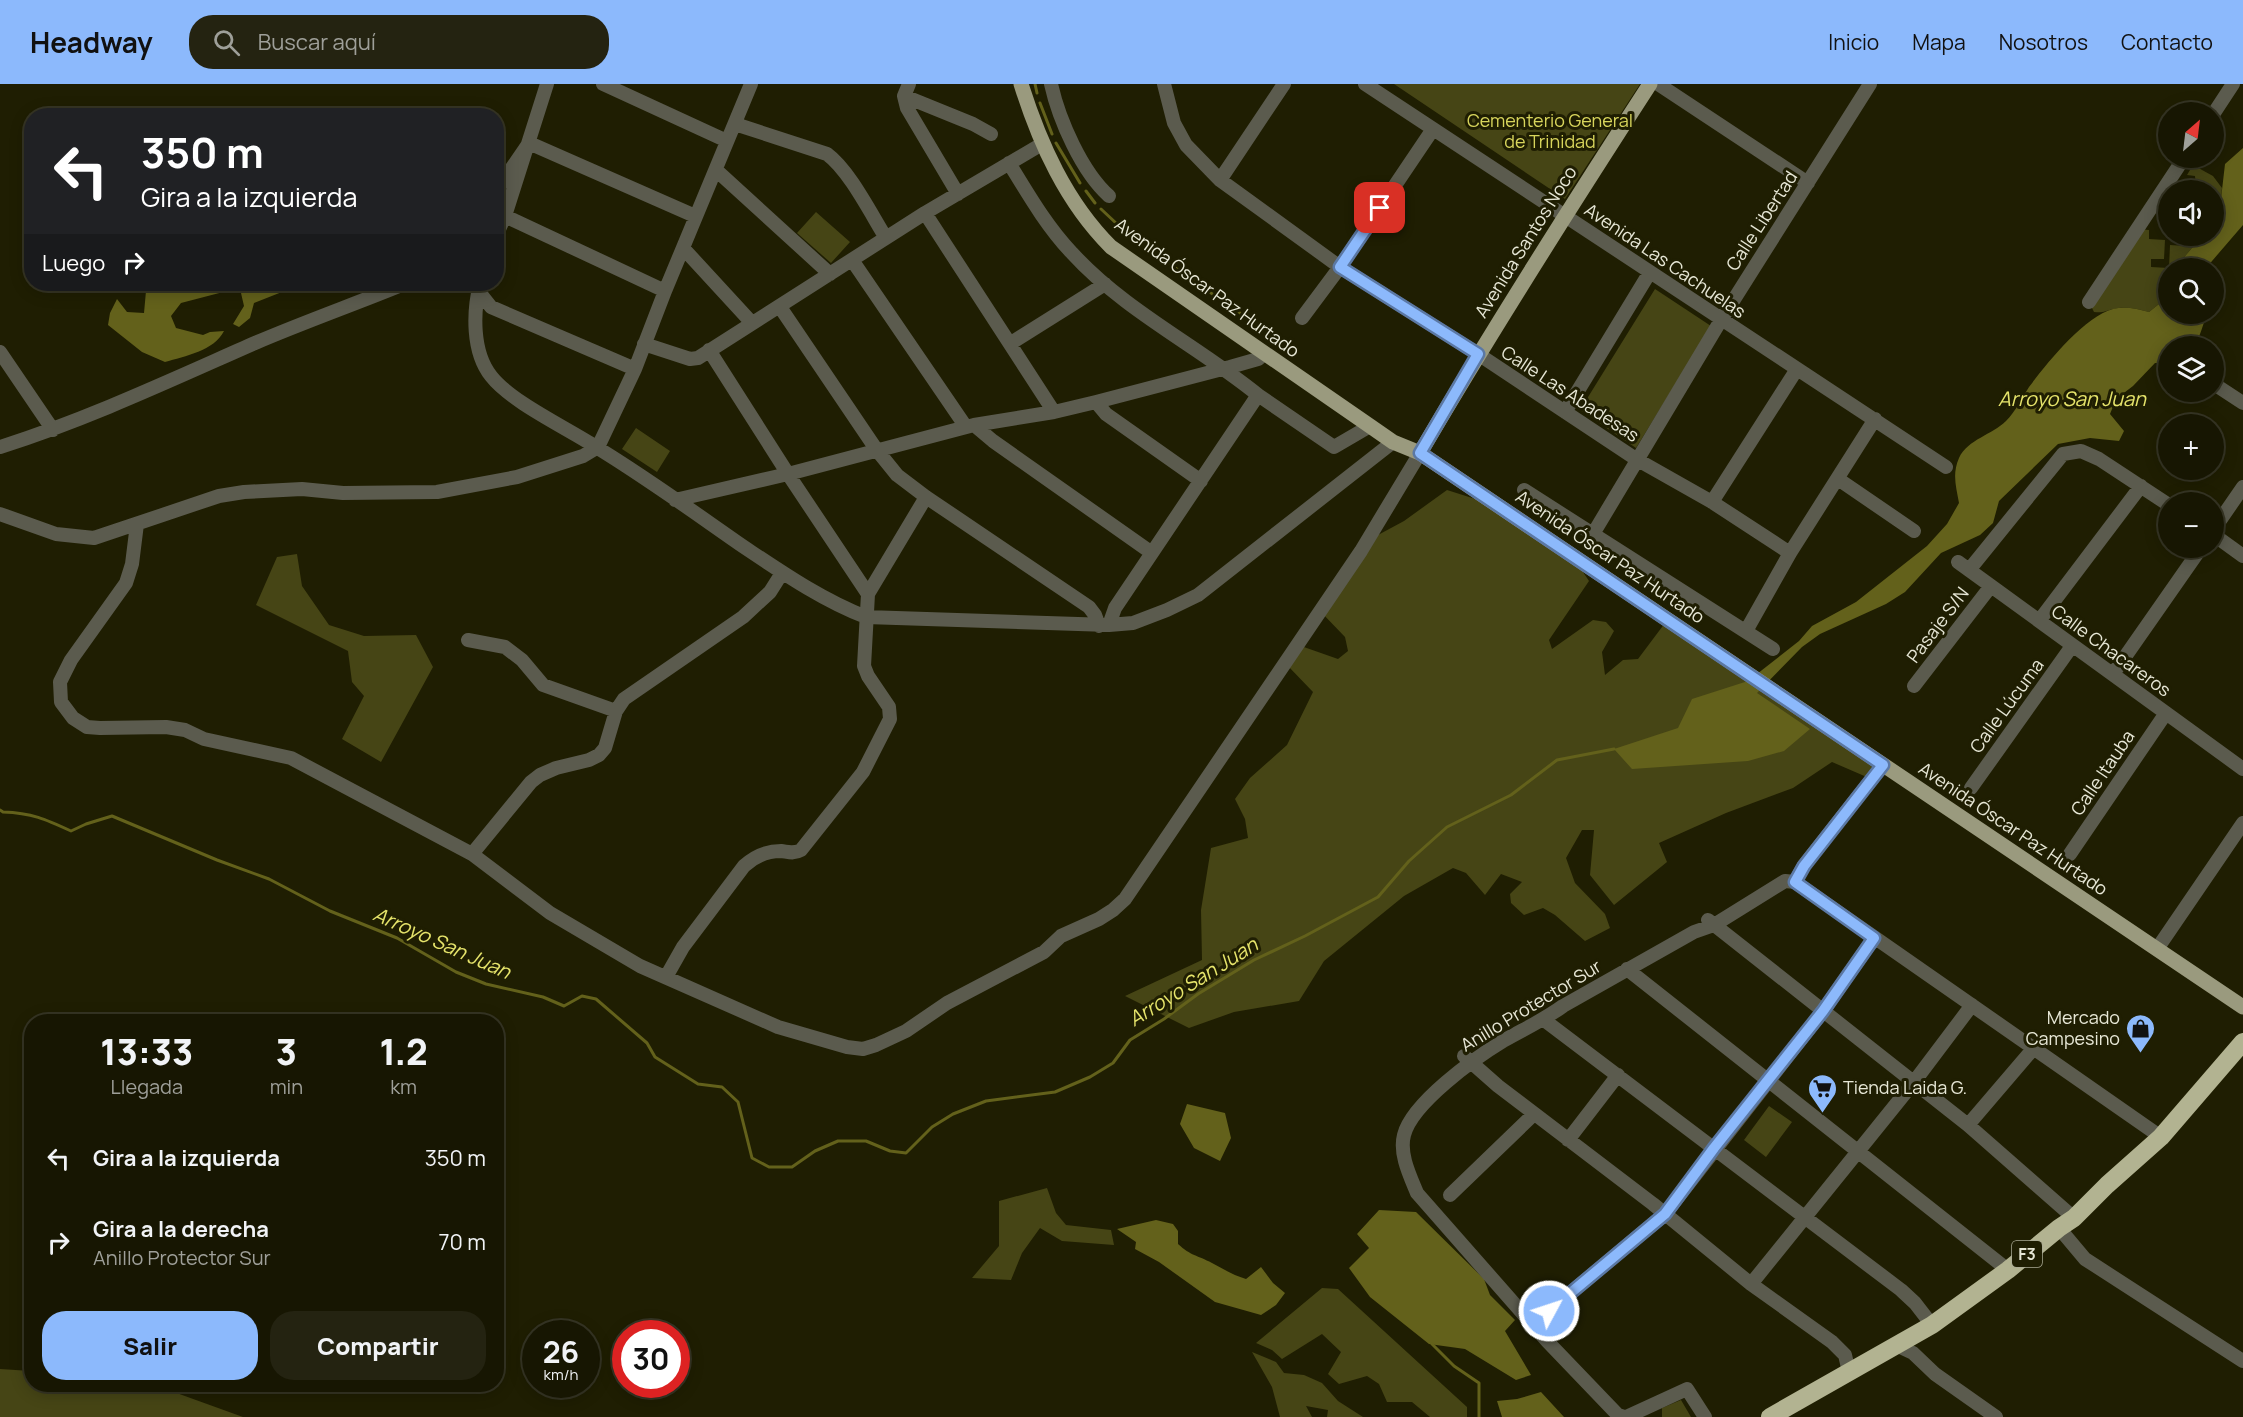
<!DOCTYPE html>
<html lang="es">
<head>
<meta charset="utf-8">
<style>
	:root { --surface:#171602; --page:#242311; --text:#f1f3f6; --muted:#9e9f99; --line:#363524; --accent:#8cb9fc }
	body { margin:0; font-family:Manrope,sans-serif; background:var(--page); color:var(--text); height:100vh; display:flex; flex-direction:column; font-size:22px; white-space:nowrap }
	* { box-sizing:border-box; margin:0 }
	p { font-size:20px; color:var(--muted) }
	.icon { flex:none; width:33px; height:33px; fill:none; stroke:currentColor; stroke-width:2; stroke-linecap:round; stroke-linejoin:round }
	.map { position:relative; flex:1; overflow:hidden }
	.side { position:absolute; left:24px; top:930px; width:480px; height:378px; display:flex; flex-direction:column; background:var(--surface); border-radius:24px; box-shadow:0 3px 15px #0003,0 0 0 2px var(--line) }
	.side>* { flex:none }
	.hud { position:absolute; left:24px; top:24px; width:480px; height:183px; border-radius:24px; box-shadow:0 3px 15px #0003,0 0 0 2px var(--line); background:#202124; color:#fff; overflow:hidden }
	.needle { width:39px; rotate:28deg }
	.buttons { position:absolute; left:2158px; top:18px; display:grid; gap:12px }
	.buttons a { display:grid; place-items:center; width:66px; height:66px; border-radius:50%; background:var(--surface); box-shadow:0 3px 15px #0003,0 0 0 2px var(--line); font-size:30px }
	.speed { position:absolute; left:522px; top:1236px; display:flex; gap:12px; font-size:30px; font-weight:700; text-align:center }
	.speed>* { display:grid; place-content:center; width:78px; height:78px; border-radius:50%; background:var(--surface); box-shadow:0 3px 15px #0003,0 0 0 2px var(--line); line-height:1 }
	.speed small { font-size:15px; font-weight:400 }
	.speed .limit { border:9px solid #d22; background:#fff; color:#111 }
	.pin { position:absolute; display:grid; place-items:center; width:51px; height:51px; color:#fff; margin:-26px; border-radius:12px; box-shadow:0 3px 9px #0006 }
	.me { position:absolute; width:66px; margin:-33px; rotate:50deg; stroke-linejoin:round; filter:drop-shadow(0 0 4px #0008) }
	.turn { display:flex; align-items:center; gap:21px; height:126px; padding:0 18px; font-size:27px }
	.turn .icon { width:78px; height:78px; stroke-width:2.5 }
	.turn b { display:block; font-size:42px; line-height:51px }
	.then { display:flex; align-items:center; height:57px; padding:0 18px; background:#0003; gap:12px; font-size:22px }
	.eta { display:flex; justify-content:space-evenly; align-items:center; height:102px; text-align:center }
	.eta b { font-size:36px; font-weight:800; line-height:42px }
	.action { display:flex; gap:12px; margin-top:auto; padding:12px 18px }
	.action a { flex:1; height:69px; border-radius:24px; background:var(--accent); color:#111; font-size:24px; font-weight:800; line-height:69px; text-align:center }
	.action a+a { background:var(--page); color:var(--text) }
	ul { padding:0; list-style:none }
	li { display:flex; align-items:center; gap:18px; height:84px; padding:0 18px }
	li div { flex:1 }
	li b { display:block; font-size:22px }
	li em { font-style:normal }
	header { display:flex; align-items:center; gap:36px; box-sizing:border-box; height:84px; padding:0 30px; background:var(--accent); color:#111 }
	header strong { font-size:28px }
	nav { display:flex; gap:33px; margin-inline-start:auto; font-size:21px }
	.search { width:420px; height:54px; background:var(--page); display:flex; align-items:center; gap:15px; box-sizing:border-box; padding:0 21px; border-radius:24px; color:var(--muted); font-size:22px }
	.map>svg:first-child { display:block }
	.green { fill:#464515 }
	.water { fill:#63611b }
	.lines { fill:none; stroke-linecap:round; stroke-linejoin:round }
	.stream { stroke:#63611b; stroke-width:3 }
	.minor { stroke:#5b5b4e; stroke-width:14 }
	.major { stroke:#9a9a7e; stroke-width:15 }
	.highway { stroke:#b2b391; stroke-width:18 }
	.route-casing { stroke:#5b78a4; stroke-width:15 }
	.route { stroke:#8cb9fc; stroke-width:10 }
	.labels { text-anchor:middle; stroke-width:6; stroke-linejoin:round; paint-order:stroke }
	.shield { fill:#1f1e02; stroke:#abab96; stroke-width:1.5 }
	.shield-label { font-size:16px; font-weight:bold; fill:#e7e7d6 }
	.park-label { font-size:18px; fill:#d8d55c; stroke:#1f1e02 }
	.street-label { font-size:18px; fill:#e7e7d6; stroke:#1f1e02 }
	.poi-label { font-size:18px; fill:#e7e7d6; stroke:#1f1e02; text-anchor:end }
	.water-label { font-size:20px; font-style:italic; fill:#e6e46b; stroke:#1f1e02 }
</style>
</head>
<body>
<header>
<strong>Headway</strong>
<div class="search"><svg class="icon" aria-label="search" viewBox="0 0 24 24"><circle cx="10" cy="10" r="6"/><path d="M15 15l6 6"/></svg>Buscar aquí</div>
<nav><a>Inicio</a><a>Mapa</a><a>Nosotros</a><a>Contacto</a></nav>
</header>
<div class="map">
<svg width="2243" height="1333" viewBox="0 0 2243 1333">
	<rect width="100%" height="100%" fill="#1f1e02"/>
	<path class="green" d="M1394,0h246l-75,115z
		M2193,81l20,11 9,12 -3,28 -5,5v-31h-18l-1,-14 -8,-1z
		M816,128l34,30 -19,21 -34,-30z
		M2137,145l12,1v9l16,1 -1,19h-13v8l18,1 1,-23 16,1 1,-10h15l-27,32h-6v12l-5,20 -15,12c-11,-3 -24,-6 -35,-3 -10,2 -10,4 -20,3l-5,-10z
		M1655,205l56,37 -75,122 -56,-38z
		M636,344l34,23 -13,21 -35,-23z
		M1447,406l41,13 93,66 8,12 -40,59 3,9 41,-29 13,2 8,9 -12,21 3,23 18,-15 15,-1 27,-36 209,139 -5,16 -37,-16 -39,26 -67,25 -67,30 8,19 -53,43 -24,-30 4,-45h-12l-16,28 9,25 30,31 5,14 -25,13 -30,-26 -12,-7 -19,7 -13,-12 -1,-9 12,-12 -21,-8 -16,21 -19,-22 -13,-5 -49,28 -80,65 -25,40 -65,11 -45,16 -64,-32 77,-36 -1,-50 10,-62 37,-10 -3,-19 -10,-20 15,-21 37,-33 26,-53 -26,-27 14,-19 37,13 10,-8 -3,-14 -25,-26 45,-69 39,-21z
		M297,470l5,32 27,39 35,11 52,-1 17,32 -52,95 -39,-23 22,-43 -12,-14 -4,-31 -92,-46 21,-48z
		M1769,1022l23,16 -26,35 -22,-17z
		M1047,1104l9,25 10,12 45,5 3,15 -52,-4 -22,-13 -18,25 -11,27 -39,-2 27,-32v-45z
		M1322,1204l16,1 129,118v10h-37l-18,-15h-25l-8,-18 -12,-8 -28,8 -11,-10 13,-22 -19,-18 -40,25 -10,-9 -16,-7z
		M1252,1268l24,10 8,11 20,2 18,8 16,18 25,16h-36l1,-7 -22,-4 6,11h-32l-8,-30z
		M0,1285l31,2 1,13h115l13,3 83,30h-243z
		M1681,1316l10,17h-29v-9z"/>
	<path class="water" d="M2243,64v77l-37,43h-31l27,-32h12v-15l5,-5 6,-52z
		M2169,196v34h38c-11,29 -5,32 -38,32v17h-14l-22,23 -17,13 -6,15 14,17 -5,10 -29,-3 -32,6 -59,57 -6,22 -13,12 -39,18 -36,39 -19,12 -66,30 -18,13 -45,46 53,36 -26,22 -36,10 -116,8 -18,-20 64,-21 14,-29 56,-18 51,-40 13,-15 44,-24 71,-56 20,-22 12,-21c-3,-17 -7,-29 0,-45 9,-19 33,-23 47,-37 9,-9 16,-23 23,-34 18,-24 55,-70 84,-78 12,-3 25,0 36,3l15,-12z
		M161,200h132l-1,4 -38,15 -4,15 -11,9 -6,-3 11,-18 -3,-13 -14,-2 -46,12 -10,13 5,12 27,7 7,-3 14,-1c-10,20 -39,25 -59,31l-23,-10 -34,-27 2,-12 7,-14 10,13 17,1 2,-22z
		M1187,1020l38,9 6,25 -11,23 -26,-13 -14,-24z
		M1379,1126l37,2 68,67 6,16 25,25 -10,11 26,44 -15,5 -51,-31 -36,-5 -59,-47 -21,-29 20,-20 -12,-14z
		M1156,1136l17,4 5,7v13c13,12 19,11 34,19 11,6 21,12 34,16l15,-12 12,16 12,10 -9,12 -15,10 -46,-13 -56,-40 -24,-13 1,-7 -19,-13z
		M1541,1308l23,25h-62l-5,-16 20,-2z"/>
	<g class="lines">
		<path class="stream" d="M1035,0l2,9
			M1040,19l12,31
			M1056,59l24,40
			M1086,107l9,12
			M1101,125l32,30
			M1141,160l19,14
			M1168,179l25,17
			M1201,202l55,38
			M0,726l3,2c29,1 42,7 68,19l15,-7 26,-8 105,44 52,19 61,32 67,27 59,34 30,12 57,13 21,9 18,-10 14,3 51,44 8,14 43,27 24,3 16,15 14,56 17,9h23l23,-16 23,-10h28l24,10 16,2 26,-26 21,-13 33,-13 69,-9 35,-15 23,-14 17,-23 34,-21 34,-25 56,-34 51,-24 73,-39 31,-36 38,-34 64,-32 46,-35 57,-11
			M1432,1260l22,22 25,17v34"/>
		<path class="minor" d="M603,0l124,57
			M909,0l-5,12 3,12 51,86
			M1051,0c8,36 31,88 58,112
			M1164,0l10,39 12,22 34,35 120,87 138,87 158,105 76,43 78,51
			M1365,0l581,383
			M1658,0l150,99
			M904,12l69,28 18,10
			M2214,29l19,-29
			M735,40l92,30c22,16 44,60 59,84
			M1009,79c19,31 38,64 63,90 53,58 126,93 186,142l-143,213 -6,17
			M716,86l114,104
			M1220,96l64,-96
			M496,107l33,-48 166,73
			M925,129l129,199
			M505,132l160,75
			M496,152l9,-20 42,-132
			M683,164l69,75
			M852,176l114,167
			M480,200c-7,28 -8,68 11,92 20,26 76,52 105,71 51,31 99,66 148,100 39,26 78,53 122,70l243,8 24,-2 34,-13 31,-15 195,-153
			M476,204l15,19 144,62
			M2089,218l95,-144
			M780,223l96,142 21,26 29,22 163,110 6,8 4,11
			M1302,234l38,-51 93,-138
			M1011,259l94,-59
			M644,260l46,15 8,-1 227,-145 117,-69
			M709,266l79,124 80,120 58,-97
			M0,268l53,78
			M2214,300l29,19
			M1258,311l76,52 36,-21
			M1096,318l10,12 95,67
			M1565,328l85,-140
			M974,341l19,16 159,112
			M0,363c88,-28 171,-67 255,-104 49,-21 100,-39 149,-59
			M1838,395l76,52
			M1524,406l249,159
			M675,416l113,-26 186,-49 80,-13 42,-10 134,-35 28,-8 6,-5
			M1712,418l85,-133
			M0,430l56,20 38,4 125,-42 25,-4 58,-3 41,4 94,-1 80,-15 66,-21 15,-9 37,-78 30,-78 86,-207
			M137,440l-5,40 -6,19 -55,77 -11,22 1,20 12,16 14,9 13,1 66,-1 19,3 19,9 87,19 181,96 78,59 90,53 138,61 69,20 16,2 13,-4 30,-14 41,-28 97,-51 17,-16 38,-17 14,-9 12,-11 236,-348 59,-98
			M2214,445l29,-42
			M1593,450l128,-214 149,-236
			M2214,451l29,21
			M1958,478l285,207
			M1969,486l94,-116 18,-3 18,8 70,46
			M2039,537l102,-135
			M1746,547l44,-78 85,-134
			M468,556l37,7 17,13 21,25 73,26
			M2113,590l88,-126
			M1914,602l77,-100
			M1971,704l101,-142
			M472,770l59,-72 9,-7 16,-7 33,-8 10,-5 6,-7 11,-37 8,-12 119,-82 27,-25 12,-19
			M2070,770l96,-141
			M1795,798l366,255
			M1708,836l260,205 106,93
			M2157,865l86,-126
			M1627,885l381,301
			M666,893l17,-30 61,-81c11,-10 22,-15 37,-15 8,1 13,3 20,-1l62,-78 27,-53 -1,-12 -21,-31 -4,-10 4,-72
			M1544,936l357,270 14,13 17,22
			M1464,972l34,30 155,118 98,80 81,58 13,13 4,17
			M1968,1041l65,-76
			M1568,1056l50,-65
			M1450,1111l84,-81
			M2059,1144l26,31 158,102
			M1751,1200l163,-202 58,-77
			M1533,1240l132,-110 158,-203 51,-73
			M1896,1261l17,8 22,21 61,43
			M1624,1333l-6,-2 -71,-74 -130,-148c-7,-17 -18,-39 -13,-58 8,-32 71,-77 99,-94 21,-12 41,-21 60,-35l131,-74 20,-7 71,-44 10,1 9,-17 79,-100
			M1626,1333l61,-28 18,28"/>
		<path class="major" d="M1021,0c19,60 45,118 90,163l259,179 23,16 27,11 823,554
			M1420,369c73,-125 151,-247 230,-369"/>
		<path class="highway" d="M1770,1333l162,-92 76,-55 51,-42 15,-10 33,-33 54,-48 82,-95"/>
	</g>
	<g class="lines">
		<defs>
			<path id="route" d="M1380,124l-40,59 138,87 -58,99 463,312 -79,101 -9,16 79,56 -51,73 -109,137 -49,66 -116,97"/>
		</defs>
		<use href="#route" class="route-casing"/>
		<use href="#route" class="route"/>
	</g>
	<defs>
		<symbol id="shop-pin" viewBox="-11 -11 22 30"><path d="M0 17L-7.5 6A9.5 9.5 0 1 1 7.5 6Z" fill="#8cb9fc" stroke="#1f1e02"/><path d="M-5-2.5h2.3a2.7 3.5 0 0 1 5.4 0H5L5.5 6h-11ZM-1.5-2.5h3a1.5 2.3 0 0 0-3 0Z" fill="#111"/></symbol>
		<symbol id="supermarket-pin" viewBox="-11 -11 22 30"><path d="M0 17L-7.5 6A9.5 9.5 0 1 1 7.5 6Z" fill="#8cb9fc" stroke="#1f1e02"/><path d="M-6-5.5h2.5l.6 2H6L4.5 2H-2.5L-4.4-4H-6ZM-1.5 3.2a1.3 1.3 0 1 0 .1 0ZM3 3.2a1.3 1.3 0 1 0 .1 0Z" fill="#111"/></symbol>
	</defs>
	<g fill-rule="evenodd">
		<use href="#shop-pin" x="2124" y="928" width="33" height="45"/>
		<use href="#supermarket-pin" x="1806" y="988" width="33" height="45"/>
	</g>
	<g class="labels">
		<rect class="shield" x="2012" y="1157" width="30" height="26" rx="4.5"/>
		<g class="shield-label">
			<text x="2027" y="1176">F3</text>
		</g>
		<g class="park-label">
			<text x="1550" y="43">Cementerio General<tspan x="1550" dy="21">de Trinidad</tspan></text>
		</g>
		<g class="street-label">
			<text transform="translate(1762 137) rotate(-57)" y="6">Calle Libertad</text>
			<text transform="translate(1526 158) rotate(-58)" y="6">Avenida Santos Noco</text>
			<text transform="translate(1665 177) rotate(34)" y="6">Avenida Las Cachuelas</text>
			<text transform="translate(1207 204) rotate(36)" y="6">Avenida Óscar Paz Hurtado</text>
			<text transform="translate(1570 310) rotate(33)" y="6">Calle Las Abadesas</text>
			<text transform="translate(1610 473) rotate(34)" y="6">Avenida Óscar Paz Hurtado</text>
			<text transform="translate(1938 541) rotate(-53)" y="6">Pasaje S/N</text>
			<text transform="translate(2111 567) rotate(36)" y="6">Calle Chacareros</text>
			<text transform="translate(2007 622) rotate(-54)" y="6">Calle Lúcuma</text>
			<text transform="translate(2103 689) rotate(-56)" y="6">Calle Itauba</text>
			<text transform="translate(2013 745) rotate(34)" y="6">Avenida Óscar Paz Hurtado</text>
			<text transform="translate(1531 922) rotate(-31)" y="6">Anillo Protector Sur</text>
		</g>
		<g class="poi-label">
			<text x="2120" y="940">Mercado<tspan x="2120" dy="21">Campesino</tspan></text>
			<text x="1843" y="1010" text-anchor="start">Tienda Laida G.</text>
		</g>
		<g class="water-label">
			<text x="2072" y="322">Arroyo San Juan</text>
			<text transform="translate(442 859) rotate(24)" y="7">Arroyo San Juan</text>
			<text transform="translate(1193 898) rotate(-32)" y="7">Arroyo San Juan</text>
		</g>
	</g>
</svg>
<div class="buttons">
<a><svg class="needle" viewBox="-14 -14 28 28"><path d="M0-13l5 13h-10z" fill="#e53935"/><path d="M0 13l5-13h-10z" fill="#9e9f99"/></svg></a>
<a><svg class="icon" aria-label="sound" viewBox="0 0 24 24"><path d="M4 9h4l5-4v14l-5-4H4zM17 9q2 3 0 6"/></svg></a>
<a><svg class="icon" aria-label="search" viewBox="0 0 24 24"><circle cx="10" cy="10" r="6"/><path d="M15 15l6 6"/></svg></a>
<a><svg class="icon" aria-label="layers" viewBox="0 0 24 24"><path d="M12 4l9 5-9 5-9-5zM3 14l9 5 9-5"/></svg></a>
<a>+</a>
<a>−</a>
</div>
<div class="speed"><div>26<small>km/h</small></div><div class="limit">30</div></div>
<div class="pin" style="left:1380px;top:124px;background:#d93025"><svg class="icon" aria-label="arrive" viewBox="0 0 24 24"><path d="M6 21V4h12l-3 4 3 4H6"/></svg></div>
<svg class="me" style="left:1549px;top:1227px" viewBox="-20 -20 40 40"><circle r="17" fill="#8cb9fc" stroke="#fff" stroke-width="3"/><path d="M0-11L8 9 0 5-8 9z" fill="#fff"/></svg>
<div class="hud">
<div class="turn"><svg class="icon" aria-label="left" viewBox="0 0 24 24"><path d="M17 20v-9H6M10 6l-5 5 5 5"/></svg><div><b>350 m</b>Gira a la izquierda</div></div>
<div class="then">Luego<svg class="icon" aria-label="right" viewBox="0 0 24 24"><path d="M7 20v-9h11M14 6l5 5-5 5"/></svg></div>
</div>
<section class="side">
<div class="eta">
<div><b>13:33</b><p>Llegada</p></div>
<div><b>3</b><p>min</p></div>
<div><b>1.2</b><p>km</p></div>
</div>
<ul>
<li><svg class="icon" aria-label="left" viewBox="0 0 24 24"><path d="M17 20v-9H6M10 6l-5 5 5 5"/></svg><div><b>Gira a la izquierda</b></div><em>350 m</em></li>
<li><svg class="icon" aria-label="right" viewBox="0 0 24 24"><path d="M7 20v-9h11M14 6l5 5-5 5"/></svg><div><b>Gira a la derecha</b><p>Anillo Protector Sur</p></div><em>70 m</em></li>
</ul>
<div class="action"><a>Salir</a><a>Compartir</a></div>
</section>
</div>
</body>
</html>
